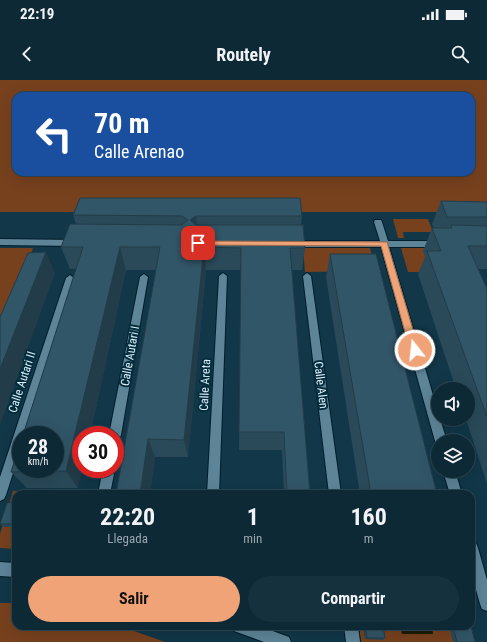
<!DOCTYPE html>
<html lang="es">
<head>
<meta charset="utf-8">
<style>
	:root { --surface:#0d2936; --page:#16313e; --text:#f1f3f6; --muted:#9aa6ad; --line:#2d4551; --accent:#efa377 }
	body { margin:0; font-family:"Roboto Condensed",sans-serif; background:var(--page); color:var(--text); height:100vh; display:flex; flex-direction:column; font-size:15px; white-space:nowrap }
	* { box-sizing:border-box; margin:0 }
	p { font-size:13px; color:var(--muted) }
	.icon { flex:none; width:22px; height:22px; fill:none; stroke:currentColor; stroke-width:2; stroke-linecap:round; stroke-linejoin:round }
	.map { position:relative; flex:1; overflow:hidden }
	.panel { position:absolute; left:12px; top:410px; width:463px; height:140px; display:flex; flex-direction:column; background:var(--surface); border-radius:12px; box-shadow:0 4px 16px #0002,0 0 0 1px var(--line) }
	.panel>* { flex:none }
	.top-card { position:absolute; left:12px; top:12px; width:463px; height:84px; border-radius:12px; box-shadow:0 4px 16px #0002,0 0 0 1px var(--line); background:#1a4fa0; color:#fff; overflow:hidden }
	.controls { position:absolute; left:431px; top:302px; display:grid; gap:8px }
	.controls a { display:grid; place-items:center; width:44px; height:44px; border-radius:50%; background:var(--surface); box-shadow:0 4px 16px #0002,0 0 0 1px var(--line); font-size:20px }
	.speed { position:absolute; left:12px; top:346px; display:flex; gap:8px; font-size:20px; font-weight:700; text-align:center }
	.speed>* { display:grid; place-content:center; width:52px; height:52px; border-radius:50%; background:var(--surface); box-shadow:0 4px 16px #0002,0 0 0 1px var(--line); line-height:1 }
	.speed small { font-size:10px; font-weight:400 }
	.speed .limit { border:6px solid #d22; background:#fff; color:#111 }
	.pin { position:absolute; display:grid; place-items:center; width:34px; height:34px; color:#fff; margin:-17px; border-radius:8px; box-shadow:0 2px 6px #0006 }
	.me { position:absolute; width:44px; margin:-22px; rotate:344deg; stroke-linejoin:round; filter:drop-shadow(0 0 3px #0008) }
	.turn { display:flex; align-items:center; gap:14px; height:84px; padding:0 16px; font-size:18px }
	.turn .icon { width:52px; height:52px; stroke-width:2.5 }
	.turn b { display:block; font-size:28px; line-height:34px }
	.eta { display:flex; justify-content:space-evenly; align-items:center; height:68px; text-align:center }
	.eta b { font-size:24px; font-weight:700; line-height:28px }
	.button { display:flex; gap:8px; margin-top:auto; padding:8px 16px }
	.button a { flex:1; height:46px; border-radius:24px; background:var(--accent); color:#111; font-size:16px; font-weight:700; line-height:46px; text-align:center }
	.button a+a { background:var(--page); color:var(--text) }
	.status { display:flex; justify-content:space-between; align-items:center; height:28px; padding:0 20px; background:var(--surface); direction:ltr }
	.status svg { height:11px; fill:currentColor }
	header { display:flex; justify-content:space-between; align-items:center; height:52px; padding:0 16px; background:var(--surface); font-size:18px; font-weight:700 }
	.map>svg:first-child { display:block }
	.green { fill:#77411e; fill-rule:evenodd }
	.water { fill:#1b1c00 }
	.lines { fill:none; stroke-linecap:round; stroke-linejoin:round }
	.minor-casing { stroke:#021d2a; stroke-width:2 }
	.minor { fill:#5d8497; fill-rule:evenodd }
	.wall { fill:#2a4a59 }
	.shaded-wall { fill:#223c49 }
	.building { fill:#315668; stroke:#223c49 }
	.route { fill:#efa377; stroke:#9b6a4d }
	.labels { text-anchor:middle; stroke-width:4; stroke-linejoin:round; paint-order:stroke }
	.street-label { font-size:12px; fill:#daeef9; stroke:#042d3d }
</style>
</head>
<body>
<div class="status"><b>22:19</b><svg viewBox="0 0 49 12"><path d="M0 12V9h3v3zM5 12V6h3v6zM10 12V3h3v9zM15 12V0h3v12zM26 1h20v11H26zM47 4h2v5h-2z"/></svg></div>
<header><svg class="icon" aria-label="back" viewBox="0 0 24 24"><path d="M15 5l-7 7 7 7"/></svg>Routely<svg class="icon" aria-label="search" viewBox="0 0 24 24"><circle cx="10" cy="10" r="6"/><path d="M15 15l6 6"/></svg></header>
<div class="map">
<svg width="487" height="562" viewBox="0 0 487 562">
	<rect width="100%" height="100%" fill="#113748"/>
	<path class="green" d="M0,0h487v132h-487zM16,16h455v76h-455z
		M393,139h35l5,13h-30l1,6h-6z
		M0,168h33l-33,102z
		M303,168h67l6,23 -71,1z
		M401,168h39l9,24h-41z
		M89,409l-1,5h-72v55l-16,-1v-14l13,-43z
		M0,523h16v23h104l45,16h-165z
		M359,546h110l4,16h-112z"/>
	<path class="water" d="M400,546h32l1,8h-31z"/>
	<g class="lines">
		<defs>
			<path id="minor" d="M375,140h6l1,2 6,19h51l4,3 -4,3h-50l49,165v7h2l7,22h-9v4l-3,-4 -54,-194h-90l-4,-3 4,-3h89l-6,-19z
				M0,159l76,1 4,3 -4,3 -76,-1z
				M223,193l4,3 -8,218h-12l12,-218z
				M307,193l4,3 30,218h-12l-26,-218z
				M144,194l4,3 -27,158 -2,4 -4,1v-5h-6l31,-158z
				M70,195l4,3 -49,157h-4v13l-15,47 -2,4 -4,2v-24l66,-199z
				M103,389h12l-5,25h-12z
				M443,391h12l7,23h-12z
				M471,461l5,2 2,5 9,32v31l-5,-2 -2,-5 -9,-32z
				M0,482l16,1v14l-16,-1z
				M232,546h27l30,11 2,5h-27l-30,-11z
				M344,546h14l2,16h-14z"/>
		</defs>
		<use href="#minor" class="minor-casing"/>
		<use href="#minor" class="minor"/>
	</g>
	<path class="wall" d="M441,121l46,1v67h-9l9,20v195l-21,-65h2v-30h-12l-38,-115 7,-17 -2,-6 9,-23h2l-2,-4z
		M73,135l229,1 -1,9 4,23 -3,22h-10l18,224h-26l-2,-44h-43l2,-180h-35l-18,187h-33l-5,37h-34l40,-224h-30l-36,165h-9l-3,53h-51l-16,-16 65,-203h-6l-9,-22 15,-23z
		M330,174l107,240h-77l-34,-217z
		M16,422v25h-12l-4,-3z
		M363,546h20l2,12 -2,2 -18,-1z
		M449,546h22l4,16h-22z"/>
	<path class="shaded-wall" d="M196,136l2,22 -8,-18z
		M120,167l6,23 -36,165h-9v34h1l-4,19 -12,-17z
		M204,167l2,23 -18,187 -4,-17z
		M46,172l9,21 -55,152v-56z
		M148,359l7,18 -5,37h-10z"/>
	<path class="building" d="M80,118h220l2,18h-106l-6,4 6,5h107l2,23h-15l20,246h-23l-3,-62h-45l2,-184 -37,-1 -20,193 -36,-1 -8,55h-24l44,-247h-40l-54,224 -55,1 10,-32v29h34v-34h-32l60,-188h-22l9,-23 112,1 6,-5 -6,-4 -109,-1z
		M441,121l46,1v15h-40z
		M451,145l36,1v20h-19l19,43v128l-60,-166h14l-9,-23h20z
		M46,172l-46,117v-52l28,-64z
		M330,174h46l61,240h-66z
		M16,422v22h-16l7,-21z
		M365,546h18l2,12h-18z
		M453,546h18l4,16h-18z"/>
	<path class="route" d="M198,161l189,1 32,108 -4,3 -5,-3 -29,-104 -186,-1v-3z"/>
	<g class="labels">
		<g class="street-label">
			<text transform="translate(130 276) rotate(-80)" y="4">Calle Autari I</text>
			<text transform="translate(22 302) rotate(-72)" y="4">Calle Autari II</text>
			<text transform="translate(205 305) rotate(-87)" y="4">Calle Areta</text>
			<text transform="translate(321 305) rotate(83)" y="4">Calle Alen</text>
		</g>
	</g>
</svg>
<div class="controls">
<a><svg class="icon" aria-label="sound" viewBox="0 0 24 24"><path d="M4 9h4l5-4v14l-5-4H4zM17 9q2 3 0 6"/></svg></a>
<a><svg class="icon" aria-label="layers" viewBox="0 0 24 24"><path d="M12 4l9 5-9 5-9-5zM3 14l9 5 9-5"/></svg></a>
</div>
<div class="speed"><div>28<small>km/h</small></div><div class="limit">30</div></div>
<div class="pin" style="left:198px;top:163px;background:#d93025"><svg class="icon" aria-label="arrive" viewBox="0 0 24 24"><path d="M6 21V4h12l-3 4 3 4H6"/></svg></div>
<svg class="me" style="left:415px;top:270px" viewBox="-20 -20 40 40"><circle r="17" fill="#efa377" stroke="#fff" stroke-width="3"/><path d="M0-11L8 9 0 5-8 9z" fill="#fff"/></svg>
<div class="top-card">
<div class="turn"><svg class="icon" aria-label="left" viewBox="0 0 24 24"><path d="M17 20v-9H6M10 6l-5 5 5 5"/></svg><div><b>70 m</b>Calle Arenao</div></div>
</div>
<section class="panel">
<div class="eta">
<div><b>22:20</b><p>Llegada</p></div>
<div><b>1</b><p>min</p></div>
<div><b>160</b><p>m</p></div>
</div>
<div class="button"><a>Salir</a><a>Compartir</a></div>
</section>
</div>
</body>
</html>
